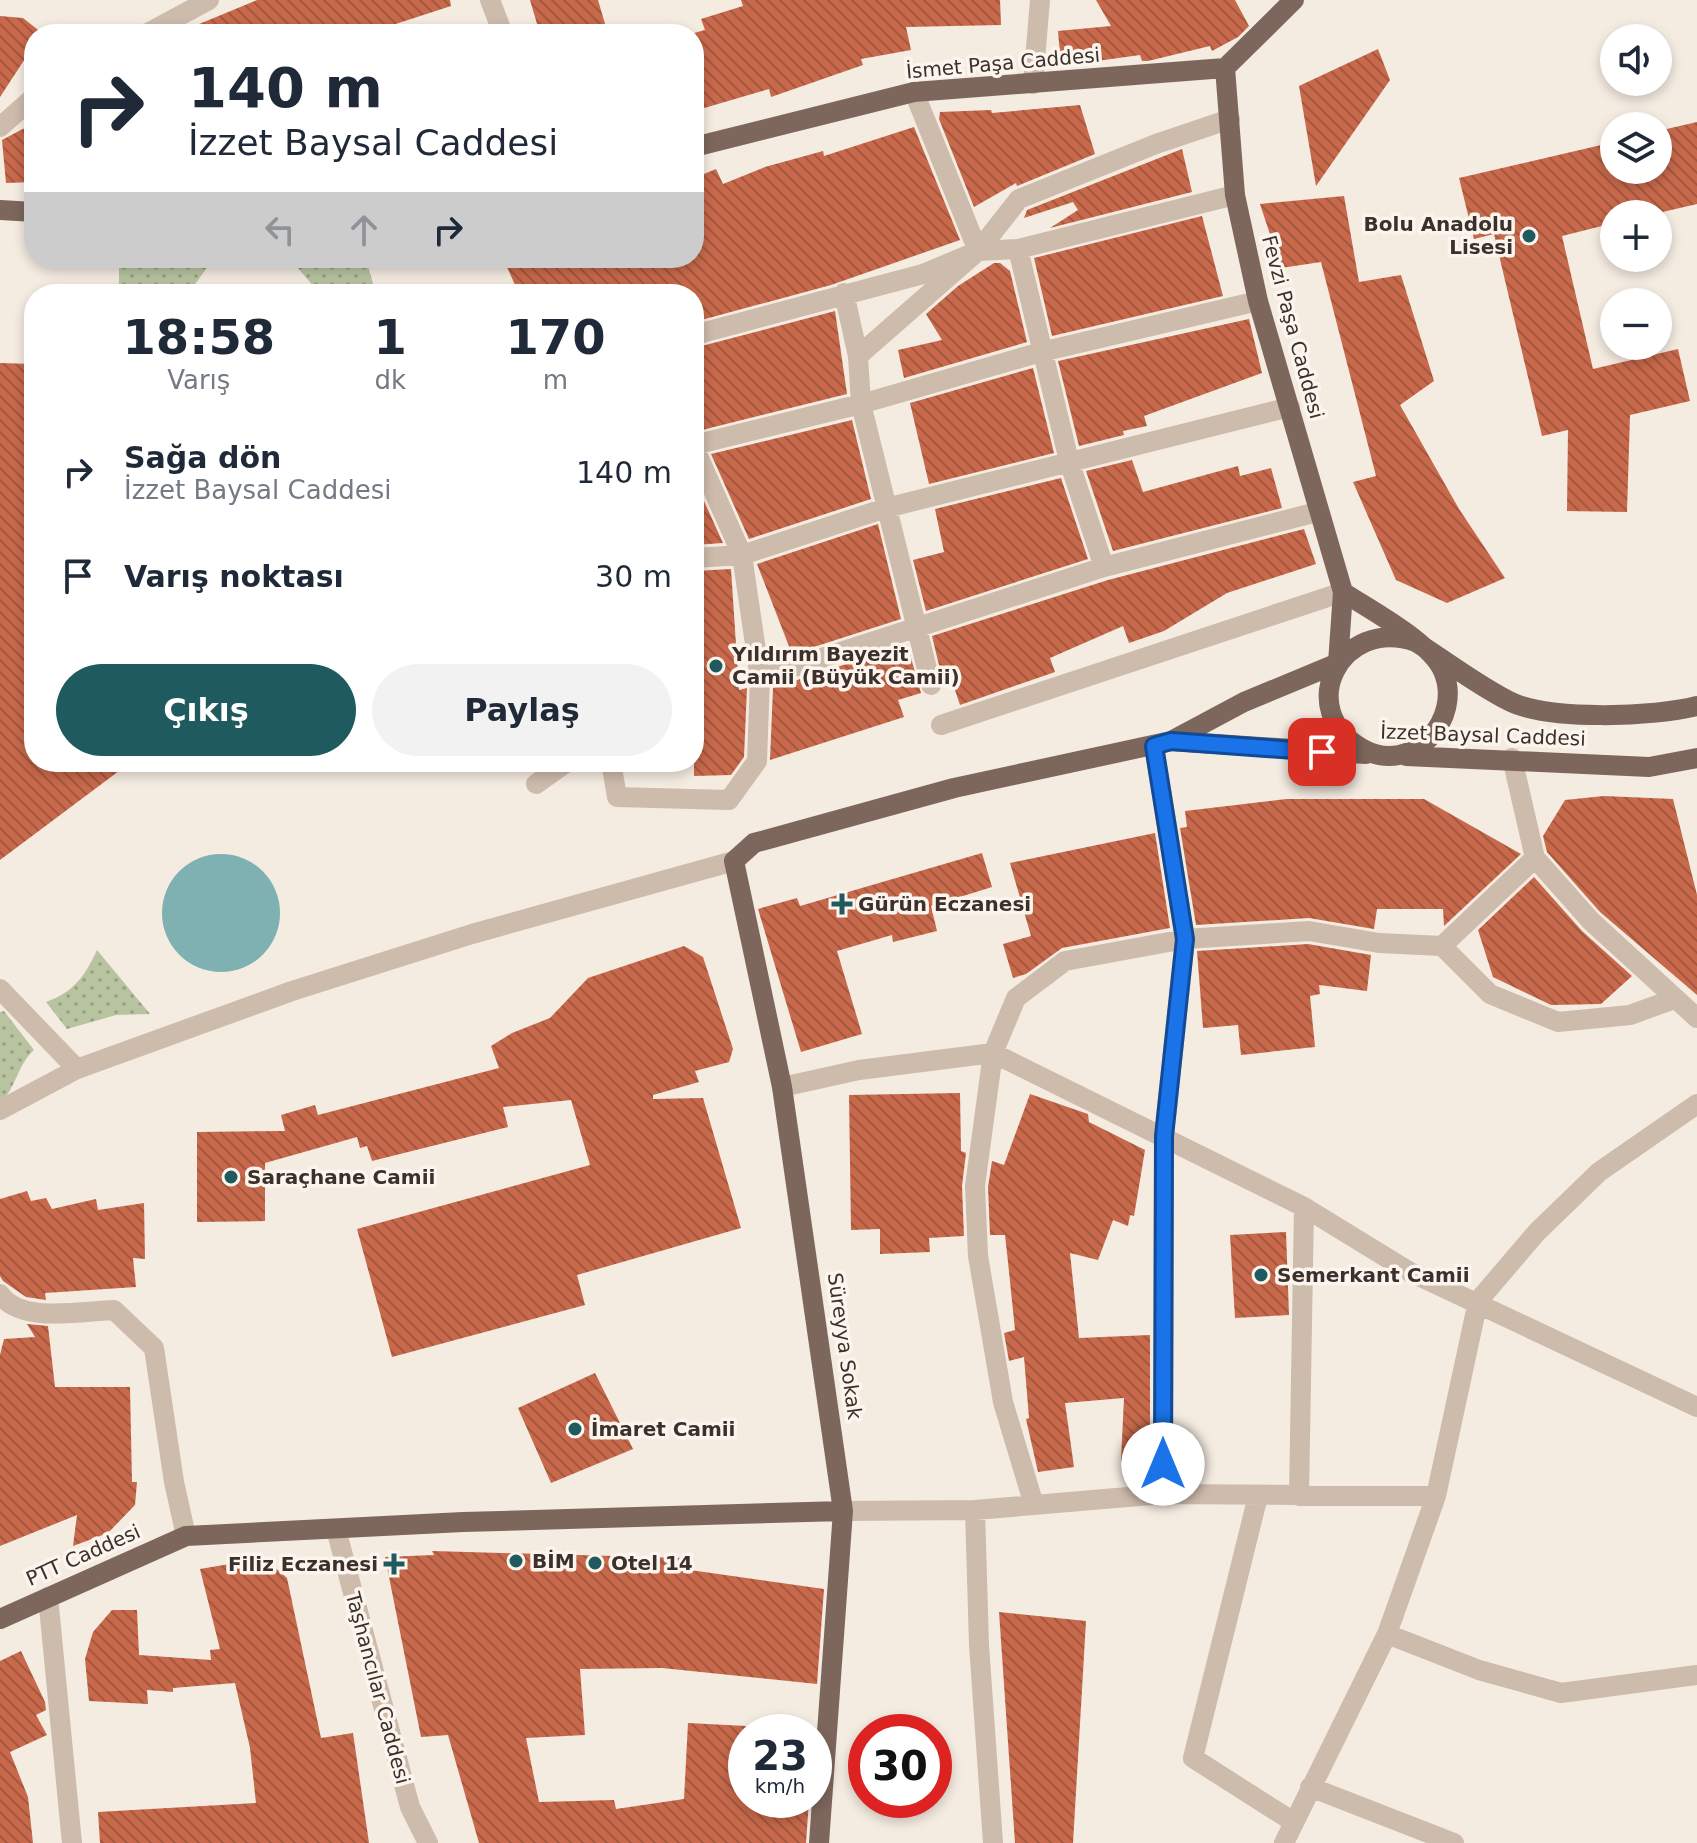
<!DOCTYPE html>
<html lang="tr">
<head>
<meta charset="utf-8">
<style>
	:root { --surface:#fff; --page:#f2f2f3; --text:#1f2937; --muted:#747a83; --accent:#1f5a5e }
	body { margin:0; font-family:"DejaVu Sans",sans-serif; background:var(--page); color:var(--text); height:100vh; display:flex; flex-direction:column; font-size:30px; white-space:nowrap }
	* { box-sizing:border-box; margin:0 }
	p { font-size:26px; color:var(--muted) }
	.icon { flex:none; width:44px; height:44px; fill:none; stroke:currentColor; stroke-width:2; stroke-linecap:round; stroke-linejoin:round }
	.map { position:relative; flex:1; overflow:hidden }
	.panel { position:absolute; left:24px; top:284px; width:680px; height:488px; display:flex; flex-direction:column; background:var(--surface); border-radius:32px; box-shadow:0 4px 12px #0003 }
	.panel>* { flex:none }
	.top-card { position:absolute; left:24px; top:24px; width:680px; height:244px; border-radius:32px; box-shadow:0 4px 12px #0003; background:#fff; color:var(--text); overflow:hidden }
	.fabs { position:absolute; left:1600px; top:24px; display:grid; gap:16px }
	.fabs a { display:grid; place-items:center; width:72px; height:72px; border-radius:50%; background:var(--surface); box-shadow:0 4px 12px #0003; font-size:40px }
	.speed { position:absolute; left:728px; top:1714px; display:flex; gap:16px; font-size:40px; font-weight:700; text-align:center }
	.speed>* { display:grid; place-content:center; width:104px; height:104px; border-radius:50%; background:var(--surface); box-shadow:0 4px 12px #0003; line-height:1 }
	.speed small { font-size:20px; font-weight:400 }
	.speed .limit { border:12px solid #d22; background:#fff; color:#111 }
	.pin { position:absolute; display:grid; place-items:center; width:68px; height:68px; color:#fff; margin:-34px; border-radius:16px; box-shadow:0 4px 12px #0006 }
	.me { position:absolute; width:88px; margin:-44px; rotate:0deg; stroke-linejoin:round; filter:drop-shadow(0 0 6px #0008) }
	.turn { display:flex; align-items:center; gap:28px; height:168px; padding:0 32px; font-size:36px }
	.turn .icon { width:104px; height:104px; stroke-width:2.5 }
	.turn b { display:block; font-size:56px; line-height:68px }
	.lanes { display:flex; align-items:center; height:76px; padding:0 32px; background:#0003; justify-content:center; gap:40px; direction:ltr }
	.lanes .off { opacity:.35 }
	.eta { display:flex; justify-content:space-evenly; align-items:center; height:136px; text-align:center }
	.eta b { font-size:48px; font-weight:700; line-height:56px }
	.primary-button { display:flex; gap:16px; margin-top:auto; padding:16px 32px }
	.primary-button a { flex:1; height:92px; border-radius:48px; background:var(--accent); color:#fff; font-size:32px; font-weight:700; line-height:92px; text-align:center }
	.primary-button a+a { background:var(--page); color:var(--text) }
	ul { padding:0; list-style:none }
	li { display:flex; align-items:center; gap:24px; height:104px; padding:0 32px }
	li div { flex:1 }
	li b { display:block; font-size:30px }
	li em { font-style:normal }
	.map>svg:first-child { display:block }
	.grass { fill:url(#grass-dots) }
	.water { fill:#7fb0b2 }
	.building { fill:url(#building-back-hatch) }
	.lines { fill:none; stroke-linecap:round; stroke-linejoin:round }
	.minor { stroke:#cdbbac; stroke-width:20 }
	.major { stroke:#7d675c; stroke-width:20 }
	.route-casing { stroke:#114b97; stroke-width:20 }
	.route { stroke:#1a73e8; stroke-width:14 }
	.poi-dot { fill:#1f5a5e; stroke:#fbf5ee; stroke-width:3 }
	.labels { text-anchor:middle; stroke-width:7; stroke-linejoin:round; paint-order:stroke }
	.street-label { font-size:20px; fill:#3b302b; stroke:#fbf5ee }
	.poi-label { font-size:20px; font-weight:bold; fill:#3b302b; stroke:#fbf5ee; text-anchor:start }
</style>
</head>
<body>
<div class="map">
<svg width="1697" height="1843" viewBox="0 0 1697 1843">
	<defs>
		<pattern id="grass-dots" width="8" height="8" patternUnits="userSpaceOnUse" patternTransform="scale(2)"><rect width="8" height="8" fill="#b8c4a0"/><path d="M2 2h.1M6 6h.1" fill="none" stroke="#97a083" stroke-width="1.8" stroke-linecap="round"/></pattern>
		<pattern id="building-back-hatch" width="6" height="6" patternUnits="userSpaceOnUse" patternTransform="scale(2)"><rect width="6" height="6" fill="#c8694b"/><path d="M-1 5l2 2M0 0l6 6M5-1l2 2" fill="none" stroke="#a4573f"/></pattern>
	</defs>
	<rect width="100%" height="100%" fill="#f4ebe1"/>
	<path class="grass" d="M119,258h95l-26,36h-69z
		M292,261l76,5 8,28h-56z
		M97,950l53,64 -34,1 -49,14 -21,-27c28,-10 39,-26 51,-52z
		M4,1011l30,39c-17,15 -18,39 -34,53v-91z"/>
	<path class="water" d="M162 913a59 59 0 1 1 118 0a59 59 0 1 1-118 0Z"/>
	<path class="building" d="M257,0h193l1,6 -86,28h-190z
		M530,0h68l10,34h-68z
		M741,0h259l1,25 -95,2 5,23 -50,9 2,6 -92,32 -2,-8 -75,22v-78l11,-3 -4,-11 42,-13z
		M1096,0h139l14,26 -11,11 -26,14 -2,-5 -62,15h-6l-2,-6 -79,11 -3,-35 53,-5z
		M0,16l23,2 19,15 -8,1v11l-34,52z
		M1378,49l12,31 -74,106 -17,-100z
		M1080,105l15,49 -78,32 -1,-3 -42,24 -35,-88 1,-7 51,-2 1,3z
		M1697,122v82l-43,10h-40v9l-52,13 31,133 85,-20 12,52 -60,14 -3,97 -60,-1 1,-81 -26,6 -48,-202 -20,5 -15,-61 155,-36v28h44v-39z
		M34,123v59l-28,1 -4,-43z
		M914,127l46,113 -129,45 -137,37v-28h-175l-16,-36h191v-80l22,-9 7,15 42,-17 58,-16 1,5z
		M1182,149l10,43 -142,36 28,-18 -5,-8 -49,16 3,-8z
		M1344,196l15,86 42,-7 33,106 -34,24 59,104 46,69 -58,25 -51,-23 -43,-98 23,-6 -55,-214 -40,6 -21,-64z
		M1202,216l21,80 -171,40 -18,-78z
		M994,263h6l10,8 17,71 -123,36 -6,-28 44,-10 -16,-26 32,-28z
		M835,311l12,83 -153,38v-84z
		M1249,319l13,54 -118,43 3,10 -24,5 1,4 -45,11 -21,-85z
		M0,363l34,1v398h97l-131,98z
		M1033,368l21,85 -125,31 -19,-81z
		M852,420l19,79 -122,40 -38,-85z
		M1132,460l11,32 95,-26 2,10 31,-8 11,40 -169,43 -27,-80z
		M1061,478l27,81 -162,52 -13,-51 31,-8 -9,-43z
		M694,479l29,64 -29,2z
		M878,524l23,95 -109,35 -35,-90z
		M1304,529l12,35 -89,29 -63,38 -35,12 -6,-17 -73,32 5,14 -95,33 -7,-21 -9,2 -12,-50 176,-56z
		M731,569l8,121 8,-2 -3,69 -13,18 -37,1v-205z
		M907,644l14,49 -23,7 6,17 -134,43 3,-72z
		M1604,796l69,3 24,96v100l-97,-83 -53,-60 -4,-16 22,-36z
		M1286,799h138l97,55 -77,72 -1,-17h-66l-3,20 -65,-11 -113,7 -16,-97 7,-1 -2,-16z
		M1155,833l15,95 -108,20 -36,26 -13,4 -10,-34 28,-8 -21,-73z
		M982,853l10,34 -61,19 6,25 -44,11 -1,-7 -55,16 25,83 -61,18 -43,-143 39,-11 3,8z
		M1534,877l48,54 50,45 -31,28 -50,1 -58,-28 -15,-47z
		M1308,944l63,11 -4,36 -48,-6 1,9 -10,2 5,51 -74,8 -3,-30 -35,3 -6,-77z
		M684,946l19,11 30,92 -4,13 -34,9 4,11 -46,13v4l50,-1 38,130 -164,47 8,30 -193,52 -35,-128 233,-64 -19,-65 -68,7 5,20 -136,34 -5,-15 -7,2 -3,-11 -92,26v58l-68,1v-90l88,-1 -4,-16 34,-10 3,10 181,-47 -8,-22 21,-13 38,-15 38,-40z
		M960,1093l1,58 5,2 -4,33 2,50 -35,2 1,14 -50,2v-25l-29,1 -2,-135z
		M1030,1094l58,20 1,8 56,28 -11,66 -4,-1 -2,11 -15,-6 -15,40 -28,-7 9,85 71,-3v128l-29,-2 3,-63 -59,5 9,64 -36,5 -12,-53 3,-1 -5,-61 -15,4 -5,-28 11,-3 -7,-68 -3,-27h-15l-2,-48 4,-26 12,4z
		M27,1191l4,10 15,-3 6,11 44,-10 2,11 46,-7 1,56 -12,-1 3,29 -91,6 1,7 -20,-3 -23,-16 -3,-5v-77z
		M1286,1232l3,83 -54,3 -5,-83z
		M27,1324l21,2 7,61h75l2,95h5l-2,23 -27,28 -35,13 4,-31 -77,31v-191l4,-16 31,-2z
		M595,1373l38,76 -82,34 -33,-75z
		M432,1551l251,7v11l141,20 -7,95 -155,-16 -82,1 5,66 -59,3 13,64 75,-2 2,9 68,-10 4,-76 58,3v74h63l-3,43h-327l-31,-108 -27,2 -36,-180 49,-2z
		M264,1558l23,20 34,160 32,-5 16,110h-269l-2,-31 158,-9 -6,-55 -15,-65 -62,5v4l-26,-2 1,14 -59,-3 -4,-42 8,-27 19,-22h25l2,45 72,5 -1,-10 10,-1 -20,-80z
		M999,1612l87,9 -13,222h-58z
		M21,1651l24,51 1,8 -10,5 11,20 -37,17 18,45 5,46h-33v-182z"/>
	<g class="lines">
		<path class="minor" d="M490,0l13,34
			M146,34l63,-34
			M1033,84l7,-84
			M914,92l64,159
			M0,127l34,-30
			M1018,249l51,212 35,106
			M844,293l14,63 3,48 70,281
			M694,335l229,-61 55,-23 40,-2 217,-54
			M858,356l120,-105 41,-52 137,-55 74,-25
			M694,445l167,-41 180,-52 217,-51
			M694,447l48,108 18,123
			M694,558l48,-3 144,-47 404,-101
			M941,725l402,-133
			M1154,746l31,193 -21,197 -1,358
			M1512,758l23,100 56,63 106,97
			M611,762l6,35 112,3 28,-39 3,-83 344,-111 213,-55
			M536,784l31,-22
			M1535,858l-93,88 48,48 68,28 72,-7 44,-16
			M0,989l77,80
			M782,1087l77,-17 134,-17 311,154 106,65 287,135
			M0,1110l77,-41 215,-78 180,-57 262,-73
			M0,1294c20,30 82,17 114,16l40,38 20,134 12,54
			M1258,1496l-65,262 99,63
			M1299,1496l5,-289
			M1034,1505l-31,-103 -25,-146 -3,-70 18,-133 23,-55 49,-37 120,-22 124,-8 70,12 63,3
			M975,1510l4,135 14,198
			M843,1511l132,-1 188,-16 273,2
			M336,1529l74,278 18,36
			M48,1597l24,246
			M1387,1634l92,36 82,23 136,-18
			M1310,1787l144,56
			M1284,1843l103,-209 49,-138 42,-195 59,-69 62,-60 98,-68"/>
		<path class="major" d="M1225,68l69,-68
			M694,147l220,-55 311,-24
			M0,210l34,2
			M1343,592c27,18 88,50 100,79 21,48 -31,105 -80,78 -70,-38 -23,-134 53,-107 30,19 61,43 93,59 39,20 147,16 188,5
			M1171,741l195,13
			M1406,756l243,11 48,-9
			M0,1619l186,-83 277,-14 380,-11
			M819,1843l24,-332 -61,-424 -48,-226 20,-18 200,-55 217,-47 73,-39 94,-39 5,-71 -85,-291 -23,-106 -10,-127"/>
	</g>
	<g class="lines">
		<defs>
			<path id="route" d="M1163,1464l1,-328 21,-197 -31,-193 17,-5 151,11"/>
		</defs>
		<use href="#route" class="route-casing"/>
		<use href="#route" class="route"/>
	</g>
	<g class="poi-dot">
		<circle cx="1529" cy="236" r="8"/>
		<circle cx="716" cy="666" r="8"/>
		<path d="M838 892h8v8h8v8h-8v8h-8v-8h-8v-8h8z"/>
		<circle cx="231" cy="1177" r="8"/>
		<circle cx="1261" cy="1275" r="8"/>
		<circle cx="575" cy="1429" r="8"/>
		<circle cx="516" cy="1561" r="8"/>
		<circle cx="595" cy="1563" r="8"/>
		<path d="M390 1552h8v8h8v8h-8v8h-8v-8h-8v-8h8z"/>
	</g>
	<g class="labels">
		<g class="street-label">
			<text transform="translate(1003 63) rotate(-5)" y="7">İsmet Paşa Caddesi</text>
			<text transform="translate(1293 327) rotate(75)" y="7">Fevzi Paşa Caddesi</text>
			<text transform="translate(1483 735) rotate(2)" y="7">İzzet Baysal Caddesi</text>
			<text transform="translate(845 1346) rotate(82)" y="7">Süreyya Sokak</text>
			<text transform="translate(83 1555) rotate(-24)" y="7">PTT Caddesi</text>
			<text transform="translate(378 1688) rotate(75)" y="7">Taşhancılar Caddesi</text>
		</g>
		<g class="poi-label">
			<text x="1513" y="231" text-anchor="end">Bolu Anadolu<tspan x="1513" dy="23">Lisesi</tspan></text>
			<text x="732" y="661">Yıldırım Bayezit<tspan x="732" dy="23">Camii (Büyük Camii)</tspan></text>
			<text x="858" y="911">Gürün Eczanesi</text>
			<text x="247" y="1184">Saraçhane Camii</text>
			<text x="1277" y="1282">Semerkant Camii</text>
			<text x="591" y="1436">İmaret Camii</text>
			<text x="532" y="1568">BİM</text>
			<text x="611" y="1570">Otel 14</text>
			<text x="378" y="1571" text-anchor="end">Filiz Eczanesi</text>
		</g>
	</g>
</svg>
<div class="fabs">
<a><svg class="icon" aria-label="sound" viewBox="0 0 24 24"><path d="M4 9h4l5-4v14l-5-4H4zM17 9q2 3 0 6"/></svg></a>
<a><svg class="icon" aria-label="layers" viewBox="0 0 24 24"><path d="M12 4l9 5-9 5-9-5zM3 14l9 5 9-5"/></svg></a>
<a>+</a>
<a>−</a>
</div>
<div class="speed"><div>23<small>km/h</small></div><div class="limit">30</div></div>
<div class="pin" style="left:1322px;top:752px;background:#d93025"><svg class="icon" aria-label="arrive" viewBox="0 0 24 24"><path d="M6 21V4h12l-3 4 3 4H6"/></svg></div>
<svg class="me" style="left:1163px;top:1464px" viewBox="-20 -20 40 40"><circle r="19" fill="#fff"/><path d="M0-13L10 11 0 6-10 11z" fill="#1a73e8"/></svg>
<div class="top-card">
<div class="turn"><svg class="icon" aria-label="right" viewBox="0 0 24 24"><path d="M7 20v-9h11M14 6l5 5-5 5"/></svg><div><b>140 m</b>İzzet Baysal Caddesi</div></div>
<div class="lanes"><svg class="icon off" aria-label="left" viewBox="0 0 24 24"><path d="M17 20v-9H6M10 6l-5 5 5 5"/></svg><svg class="icon off" aria-label="ahead" viewBox="0 0 24 24"><path d="M12 20V5M6 11l6-6 6 6"/></svg><svg class="icon" aria-label="right" viewBox="0 0 24 24"><path d="M7 20v-9h11M14 6l5 5-5 5"/></svg></div>
</div>
<section class="panel">
<div class="eta">
<div><b>18:58</b><p>Varış</p></div>
<div><b>1</b><p>dk</p></div>
<div><b>170</b><p>m</p></div>
</div>
<ul>
<li><svg class="icon" aria-label="right" viewBox="0 0 24 24"><path d="M7 20v-9h11M14 6l5 5-5 5"/></svg><div><b>Sağa dön</b><p>İzzet Baysal Caddesi</p></div><em>140 m</em></li>
<li><svg class="icon" aria-label="arrive" viewBox="0 0 24 24"><path d="M6 21V4h12l-3 4 3 4H6"/></svg><div><b>Varış noktası</b></div><em>30 m</em></li>
</ul>
<div class="primary-button"><a>Çıkış</a><a>Paylaş</a></div>
</section>
</div>
</body>
</html>
